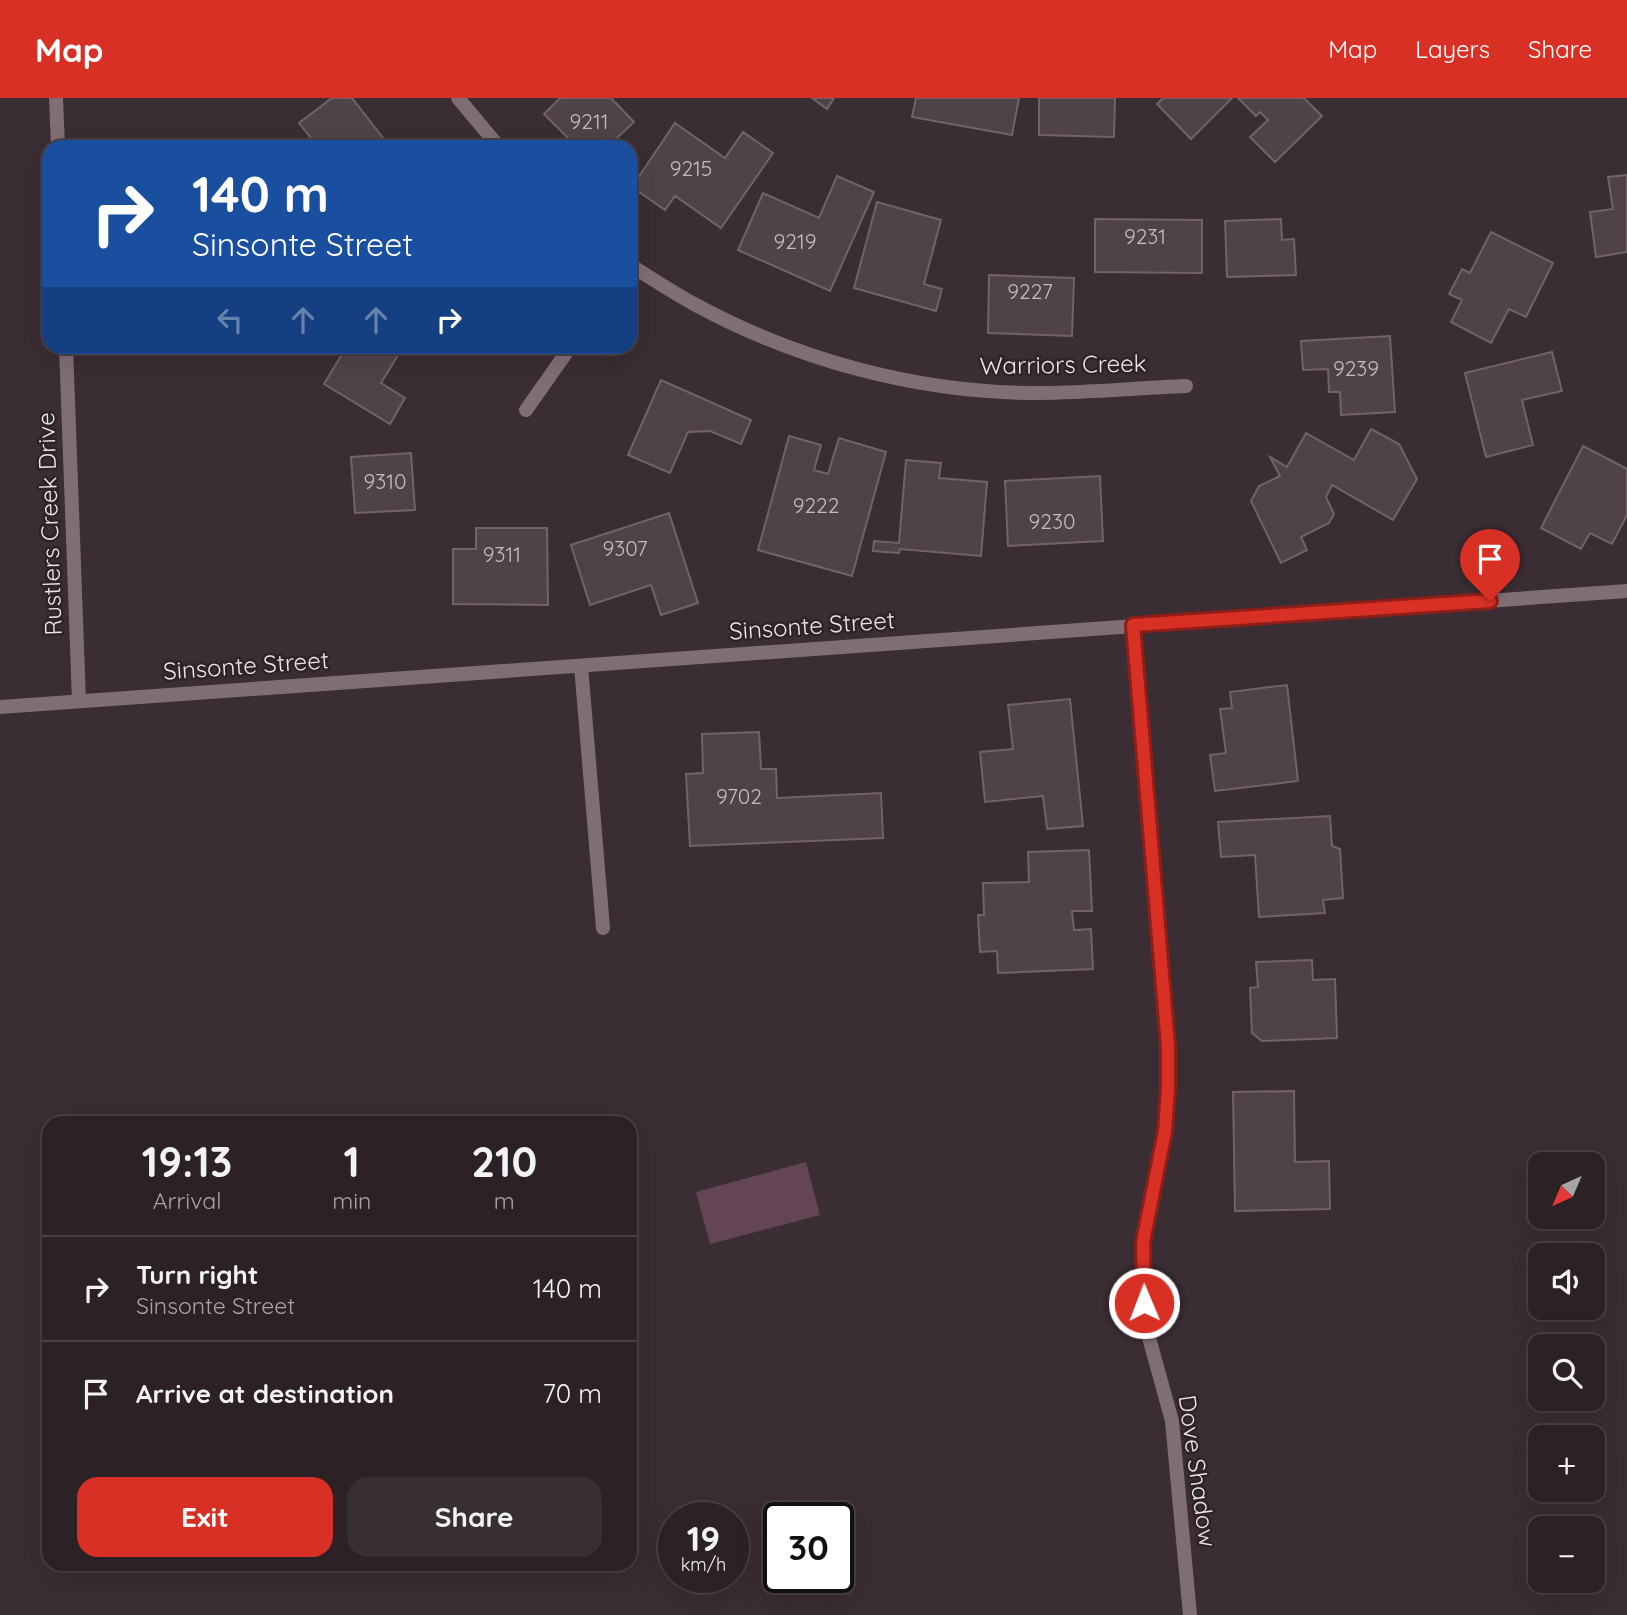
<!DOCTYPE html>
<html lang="en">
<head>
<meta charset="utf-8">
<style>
	:root { --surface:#2c2226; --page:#382f32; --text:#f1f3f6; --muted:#a6a4a7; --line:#483f43; --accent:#d93025 }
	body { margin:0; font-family:Quicksand,sans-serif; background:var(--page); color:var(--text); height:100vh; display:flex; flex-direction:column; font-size:26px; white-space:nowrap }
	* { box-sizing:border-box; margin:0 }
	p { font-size:23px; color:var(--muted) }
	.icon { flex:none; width:38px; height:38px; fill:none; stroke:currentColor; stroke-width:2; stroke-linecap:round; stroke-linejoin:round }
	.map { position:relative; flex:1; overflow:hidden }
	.panel { position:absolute; left:42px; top:1018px; width:595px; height:455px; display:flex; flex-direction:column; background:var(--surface); border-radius:21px; box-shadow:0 7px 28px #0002,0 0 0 2px var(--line) }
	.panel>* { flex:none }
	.banner { position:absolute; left:42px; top:42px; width:595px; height:214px; border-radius:21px; box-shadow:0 7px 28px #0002,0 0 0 2px var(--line); background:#1a4fa0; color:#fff; overflow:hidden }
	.needle { width:46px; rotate:224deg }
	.tools { position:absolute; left:1528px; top:1054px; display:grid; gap:14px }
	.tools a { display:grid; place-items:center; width:77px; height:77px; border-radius:14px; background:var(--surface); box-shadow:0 7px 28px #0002,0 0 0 2px var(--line); font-size:35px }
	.speed { position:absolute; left:658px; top:1404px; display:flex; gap:14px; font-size:35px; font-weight:700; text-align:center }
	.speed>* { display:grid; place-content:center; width:91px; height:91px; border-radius:50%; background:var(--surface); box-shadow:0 7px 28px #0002,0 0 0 2px var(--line); line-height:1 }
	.speed small { font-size:18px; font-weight:400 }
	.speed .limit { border:4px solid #111; border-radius:10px; background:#fff; color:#111 }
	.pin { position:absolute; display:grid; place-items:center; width:60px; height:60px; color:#fff; margin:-72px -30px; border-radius:50% 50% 50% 0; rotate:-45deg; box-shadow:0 0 7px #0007 }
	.pin .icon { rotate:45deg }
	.me { position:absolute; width:77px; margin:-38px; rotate:359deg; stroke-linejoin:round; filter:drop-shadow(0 0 5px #0008) }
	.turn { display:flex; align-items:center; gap:24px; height:147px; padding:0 35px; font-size:32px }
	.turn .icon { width:91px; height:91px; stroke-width:2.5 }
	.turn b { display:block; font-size:49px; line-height:60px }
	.lanes { display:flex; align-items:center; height:66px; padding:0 35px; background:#0003; justify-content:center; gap:35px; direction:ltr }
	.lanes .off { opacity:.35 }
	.eta { display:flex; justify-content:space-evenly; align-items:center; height:119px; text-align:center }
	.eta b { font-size:42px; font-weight:700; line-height:49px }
	.primary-button { display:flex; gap:14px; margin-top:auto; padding:14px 35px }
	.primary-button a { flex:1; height:80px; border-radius:21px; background:var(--accent); color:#fff; font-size:28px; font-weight:700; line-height:80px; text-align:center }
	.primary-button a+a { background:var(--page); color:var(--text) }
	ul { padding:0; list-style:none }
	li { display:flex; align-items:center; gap:21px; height:105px; padding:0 35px; border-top:2px solid var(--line) }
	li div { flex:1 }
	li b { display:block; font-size:26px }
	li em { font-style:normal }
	header { display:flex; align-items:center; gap:42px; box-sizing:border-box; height:98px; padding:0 35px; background:var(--accent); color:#fff }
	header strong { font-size:33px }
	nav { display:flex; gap:38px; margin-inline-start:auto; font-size:24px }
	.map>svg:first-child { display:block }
	.green { fill:#644554 }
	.building { fill:#504249; stroke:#716369; stroke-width:2 }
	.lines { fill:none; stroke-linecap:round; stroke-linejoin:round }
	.street { stroke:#806e77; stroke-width:14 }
	.route-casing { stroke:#8d1f18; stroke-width:18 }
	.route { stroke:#d93025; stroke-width:12 }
	.labels { text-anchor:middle; stroke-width:5; stroke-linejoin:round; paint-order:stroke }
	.number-label { font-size:21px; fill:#c6bcc0 }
	.street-label { font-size:24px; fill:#ede4e8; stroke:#2f2329 }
</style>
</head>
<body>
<header>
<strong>Map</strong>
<nav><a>Map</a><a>Layers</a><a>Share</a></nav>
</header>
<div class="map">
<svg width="1627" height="1517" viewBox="0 0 1627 1517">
	<rect width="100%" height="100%" fill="#3a2d33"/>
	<path class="green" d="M806,1064l14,53 -110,29 -14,-52z"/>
	<path class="building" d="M332,0h20l38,49h-72l-19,-24z
		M560,0h51l23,24 -27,25h-30l-33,-33z
		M812,0h22l-7,11z
		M916,0h103l-7,37 -100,-18z
		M1039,0h76l-1,39 -75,-2z
		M1163,0h69l-41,41 -34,-35z
		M1238,0h66l18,18 -47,46 -25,-25 18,-17 -8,-8 -4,4z
		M675,25l50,35 18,-26 30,21 -52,75 -46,-32 -10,14 -33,-23z
		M1627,77v77l-31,5 -6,-45 23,-3 -5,-32z
		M837,78l37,16 -44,99 -92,-41 25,-57 56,25z
		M877,104l64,18 -17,64 18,5 -6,22 -82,-23z
		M1095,121l107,1v53l-107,-1z
		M1281,121l1,21 12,-1 2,36 -69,2 -2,-56z
		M1491,134l62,31 -27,54 -17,-8 -18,34 -40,-21 11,-22 -13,-6 13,-25 8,4z
		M989,177l85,3 -2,58 -84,-3z
		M1390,238l5,76 -54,3 -1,-23h-11l-1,-23 -25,1 -2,-29z
		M347,248l56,1 -22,36 24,15 -15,26 -66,-40z
		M1552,254l10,39 -40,9 11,45 -47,12 -21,-84z
		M661,282l90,40 -10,24 -31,-13 -22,1 -18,41 -42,-18z
		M1371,331l28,15 18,35 -24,41 -61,-35 -6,12 8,17 -5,9 -28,14 6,13 -26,13 -30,-62 8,-15 21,-10 -10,-19 17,10 19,-34 48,27z
		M789,338l32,9 -7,25 14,4 11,-36 47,14 -34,124 -94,-26z
		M1583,348l44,23v46l-15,29 -22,-11 -9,16 -40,-21z
		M411,355l4,57 -60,3 -4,-56z
		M906,362l35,3 -2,15 48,4 -6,74 -81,-7 -1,4 -26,-2 1,-10 25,2z
		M1100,378l3,65 -95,5 -3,-65z
		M669,415l29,90 -37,12 -10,-30 -61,20 -19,-60z
		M476,430h71l1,77 -95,-1v-55h23z
		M1287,587l11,96 -83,10 -5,-36 16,-2 -6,-44 12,-1 -2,-16z
		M1070,601l13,127 -36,3 -4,-33 -58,6 -5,-50 33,-3 -5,-44z
		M759,634l2,37h15l1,29 104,-5 2,45 -193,8 -4,-72 17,-1 -1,-39z
		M1330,718l2,30 8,3 3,49 -20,2 2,13 -66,4 -4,-62 -34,2 -3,-35z
		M1089,752l3,61h-20l2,19 17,-1 2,40 -95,4 -1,-22 -17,1 -2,-37h6l-1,-32 46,-1 -1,-30z
		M1312,862l1,20 22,-1 2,59 -75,3 -10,-8 -2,-45 8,-1 -2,-25z
		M1294,993l1,71 34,-1 1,48 -95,2 -2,-119z"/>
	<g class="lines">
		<path class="street" d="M56,0l2,49
			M458,0l41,49
			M630,167c21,13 42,27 64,39 103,56 224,89 343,89 49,0 99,-5 149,-7
			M66,248l13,355
			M526,312l45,-64
			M1133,527l35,421v43l-3,42 -22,111 1,61 4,31 24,87 18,194
			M581,568l22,262
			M0,609l1627,-116"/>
	</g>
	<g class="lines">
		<defs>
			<path id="route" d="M1144,1205l-1,-61 22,-111 3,-42v-43l-35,-421 357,-24"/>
		</defs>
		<use href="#route" class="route-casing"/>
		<use href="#route" class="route"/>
	</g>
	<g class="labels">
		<g class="number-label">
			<text x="589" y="31">9211</text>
			<text x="691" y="78">9215</text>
			<text x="1145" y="146">9231</text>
			<text x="795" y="151">9219</text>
			<text x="1030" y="201">9227</text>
			<text x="1356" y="278">9239</text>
			<text x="385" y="391">9310</text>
			<text x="816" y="415">9222</text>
			<text x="1052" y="431">9230</text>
			<text x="625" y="458">9307</text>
			<text x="502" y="464">9311</text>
			<text x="739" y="706">9702</text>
		</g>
		<g class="street-label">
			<text transform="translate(1063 267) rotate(-1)" y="8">Warriors Creek</text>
			<text transform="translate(50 426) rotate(-92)" y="8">Rustlers Creek Drive</text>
			<text transform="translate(812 528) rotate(-4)" y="8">Sinsonte Street</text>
			<text transform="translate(246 568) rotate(-4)" y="8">Sinsonte Street</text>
			<text transform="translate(1197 1373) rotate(82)" y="8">Dove Shadow</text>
		</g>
	</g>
</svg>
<div class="tools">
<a><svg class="needle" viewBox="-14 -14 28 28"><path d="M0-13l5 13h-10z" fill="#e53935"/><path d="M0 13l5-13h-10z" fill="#a6a4a7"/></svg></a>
<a><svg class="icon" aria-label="sound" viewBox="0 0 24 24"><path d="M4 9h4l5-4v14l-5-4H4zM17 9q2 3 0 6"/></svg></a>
<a><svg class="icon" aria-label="search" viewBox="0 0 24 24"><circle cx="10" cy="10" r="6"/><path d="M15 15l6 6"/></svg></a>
<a>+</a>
<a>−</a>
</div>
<div class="speed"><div>19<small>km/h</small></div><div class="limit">30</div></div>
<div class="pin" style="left:1490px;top:503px;background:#d93025"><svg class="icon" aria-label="arrive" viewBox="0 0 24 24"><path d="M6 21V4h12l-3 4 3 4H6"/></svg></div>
<svg class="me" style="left:1144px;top:1205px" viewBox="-20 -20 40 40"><circle r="17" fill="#d93025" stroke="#fff" stroke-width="3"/><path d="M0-11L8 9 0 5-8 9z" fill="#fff"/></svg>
<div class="banner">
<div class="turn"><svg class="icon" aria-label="right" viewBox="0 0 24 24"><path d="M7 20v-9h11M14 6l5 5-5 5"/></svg><div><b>140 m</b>Sinsonte Street</div></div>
<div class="lanes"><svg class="icon off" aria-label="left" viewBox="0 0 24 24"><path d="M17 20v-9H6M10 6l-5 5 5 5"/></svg><svg class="icon off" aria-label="ahead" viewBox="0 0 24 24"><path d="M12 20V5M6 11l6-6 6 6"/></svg><svg class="icon off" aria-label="ahead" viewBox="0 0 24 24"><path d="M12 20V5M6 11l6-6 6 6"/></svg><svg class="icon" aria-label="right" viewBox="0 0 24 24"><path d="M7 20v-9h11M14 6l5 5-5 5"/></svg></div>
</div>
<section class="panel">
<div class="eta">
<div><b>19:13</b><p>Arrival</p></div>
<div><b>1</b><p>min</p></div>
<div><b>210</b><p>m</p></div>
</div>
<ul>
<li><svg class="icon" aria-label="right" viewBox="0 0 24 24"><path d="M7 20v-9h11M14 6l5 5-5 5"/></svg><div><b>Turn right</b><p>Sinsonte Street</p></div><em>140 m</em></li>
<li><svg class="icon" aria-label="arrive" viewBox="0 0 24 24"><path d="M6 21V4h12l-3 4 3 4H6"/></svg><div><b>Arrive at destination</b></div><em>70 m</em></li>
</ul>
<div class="primary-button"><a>Exit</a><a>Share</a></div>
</section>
</div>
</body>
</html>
